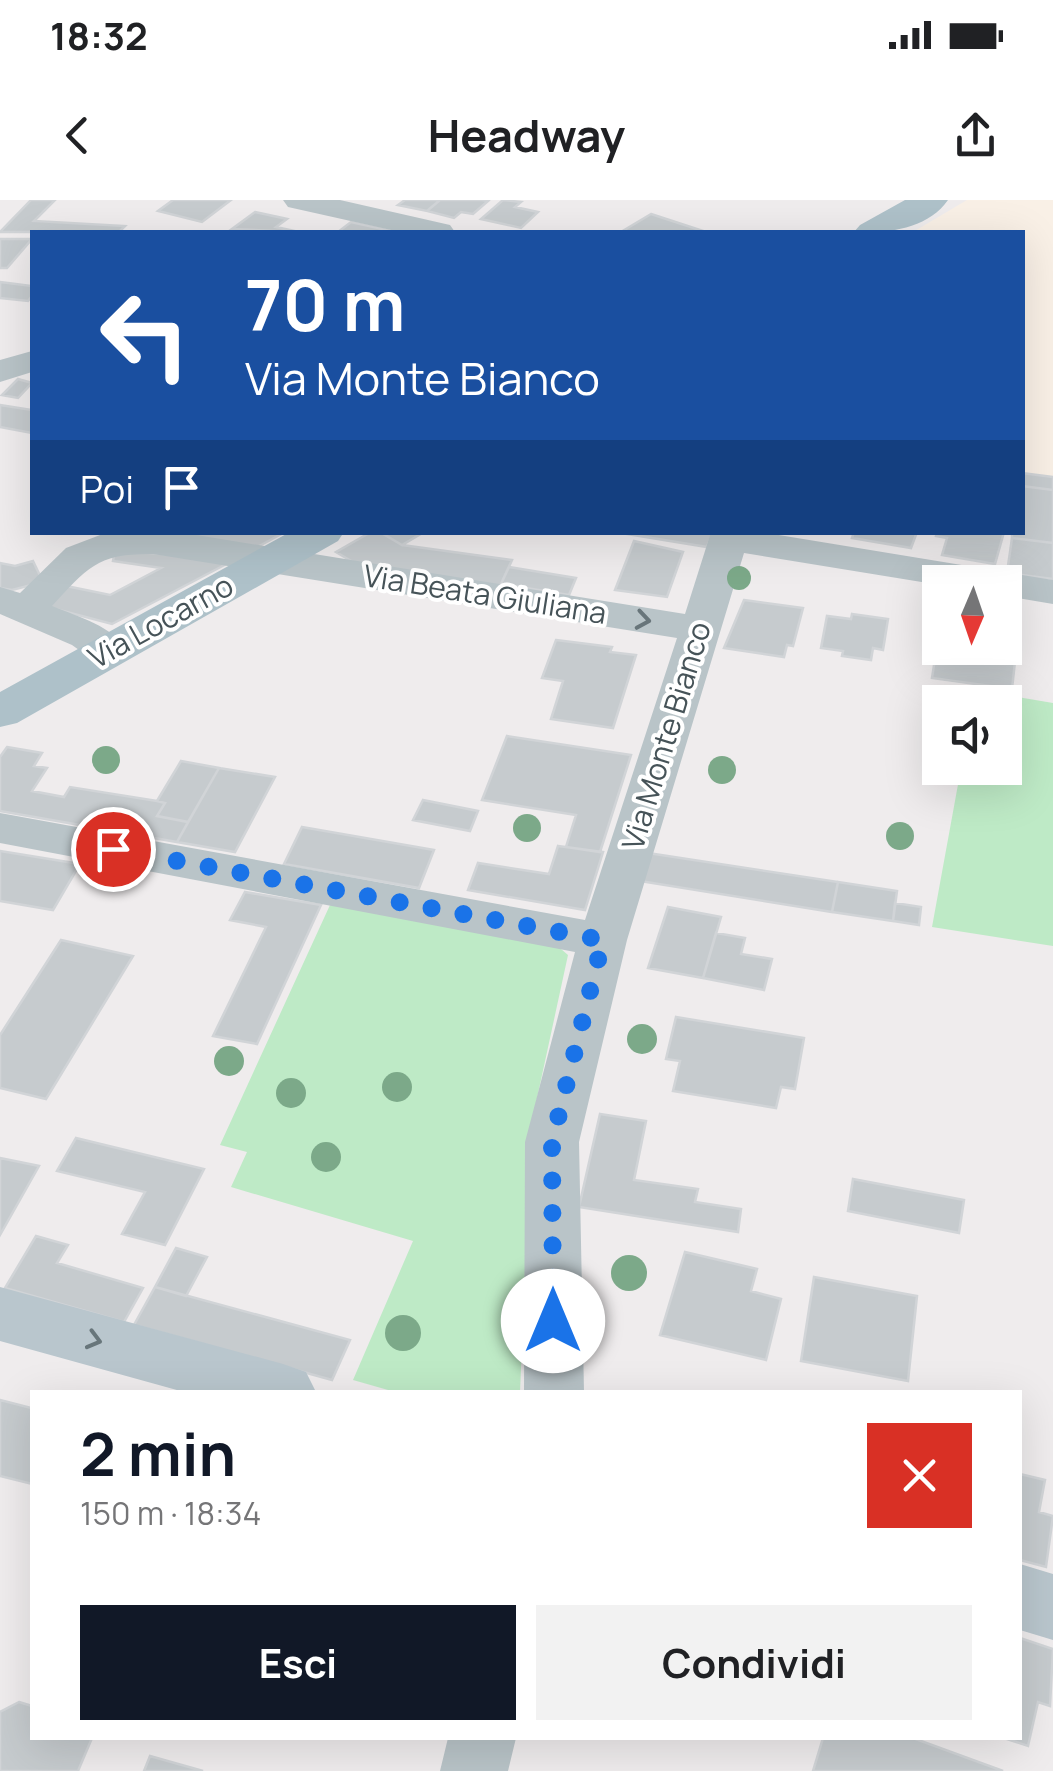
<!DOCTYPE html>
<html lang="it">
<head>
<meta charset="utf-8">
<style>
	:root { --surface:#fff; --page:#f2f2f2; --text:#202124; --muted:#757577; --accent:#111827 }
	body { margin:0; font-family:Manrope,sans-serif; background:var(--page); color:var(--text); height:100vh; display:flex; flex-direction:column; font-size:38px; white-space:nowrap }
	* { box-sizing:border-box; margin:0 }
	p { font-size:32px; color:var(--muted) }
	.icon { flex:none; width:55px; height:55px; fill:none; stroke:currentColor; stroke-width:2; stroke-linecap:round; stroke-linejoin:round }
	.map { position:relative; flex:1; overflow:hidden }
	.details { position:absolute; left:30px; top:1190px; width:992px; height:350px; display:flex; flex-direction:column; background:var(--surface); border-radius:0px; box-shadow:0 10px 40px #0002 }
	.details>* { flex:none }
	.guide { position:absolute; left:30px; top:30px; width:995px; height:305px; border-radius:0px; box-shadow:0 10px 40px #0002; background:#1a4fa0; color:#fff; overflow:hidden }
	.needle { width:65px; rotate:182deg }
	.tools { position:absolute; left:922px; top:365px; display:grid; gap:20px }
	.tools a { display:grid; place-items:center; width:100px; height:100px; border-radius:0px; background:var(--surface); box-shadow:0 10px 40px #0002; font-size:50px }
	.pin { position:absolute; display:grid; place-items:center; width:85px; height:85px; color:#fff; margin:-42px; border:5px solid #fff; border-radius:50%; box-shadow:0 2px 10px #0007 }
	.me { position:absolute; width:110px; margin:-55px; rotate:0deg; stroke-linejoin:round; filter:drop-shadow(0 0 8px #0008) }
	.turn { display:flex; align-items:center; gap:35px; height:210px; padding:0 50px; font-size:45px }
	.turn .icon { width:130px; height:130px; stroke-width:2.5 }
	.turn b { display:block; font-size:70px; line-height:85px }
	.then { display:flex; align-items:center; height:95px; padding:0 50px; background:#0003; gap:20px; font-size:38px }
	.round { display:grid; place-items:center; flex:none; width:105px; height:105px; border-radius:0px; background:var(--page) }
	.headline { display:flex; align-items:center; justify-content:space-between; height:170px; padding:0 50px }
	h1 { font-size:60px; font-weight:700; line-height:75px; color:var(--accent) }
	.action { display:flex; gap:20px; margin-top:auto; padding:20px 50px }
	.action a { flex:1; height:115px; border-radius:0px; background:var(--accent); color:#fff; font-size:40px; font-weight:700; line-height:115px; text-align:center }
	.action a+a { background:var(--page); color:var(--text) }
	.status { display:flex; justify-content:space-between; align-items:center; height:70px; padding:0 50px; background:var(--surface); direction:ltr }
	.status svg { height:28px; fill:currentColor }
	header { display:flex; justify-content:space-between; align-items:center; height:130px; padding:0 50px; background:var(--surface); font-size:45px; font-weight:700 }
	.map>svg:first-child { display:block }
	.commercial { fill:#f9f0e6 }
	.green { fill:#beeac6 }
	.building { fill:#c6cbce; stroke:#d1d4d7; stroke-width:2.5 }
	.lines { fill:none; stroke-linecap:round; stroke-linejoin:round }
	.street { fill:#b9c4c8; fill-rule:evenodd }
	.secondary { fill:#b9c6cd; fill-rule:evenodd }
	.primary { fill:#aec1c9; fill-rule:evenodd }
	.tree { fill:#7ca989 }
	.oneway { stroke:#68757a }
	.oneway2 { stroke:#68767b }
	.route { stroke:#1a73e8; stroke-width:18; stroke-dasharray:0 32.4 }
	.labels { text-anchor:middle; stroke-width:8; stroke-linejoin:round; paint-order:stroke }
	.street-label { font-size:30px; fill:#465358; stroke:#fff }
</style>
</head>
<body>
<div class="status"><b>18:32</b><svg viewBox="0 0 49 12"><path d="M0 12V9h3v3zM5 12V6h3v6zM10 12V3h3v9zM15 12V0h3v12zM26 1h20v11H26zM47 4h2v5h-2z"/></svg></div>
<header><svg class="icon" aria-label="back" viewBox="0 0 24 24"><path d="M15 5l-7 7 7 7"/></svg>Headway<svg class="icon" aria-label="share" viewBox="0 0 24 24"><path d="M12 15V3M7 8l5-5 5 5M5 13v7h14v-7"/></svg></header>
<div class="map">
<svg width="1053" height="1571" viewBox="0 0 1053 1571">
	<rect width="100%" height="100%" fill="#efeced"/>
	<path class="commercial" d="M967,0h86v279l-30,-3 -1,-244h-109z"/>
	<path class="green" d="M975,490l78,13v243l-121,-19 29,-159h44v-66h-33z
		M330,705l224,38 14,12 -37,171 -11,266h-125l-42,-12 60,-139 -182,-54 16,-35 -27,-7z"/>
	<path class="building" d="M31,0h24l-21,21 91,5 -6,6h-119z
		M173,0h58l-29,22 -44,-11z
		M405,0h35l-13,11 -29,-6z
		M440,0h42l6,1 -15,13 -12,-2 -7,6 -27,-7z
		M503,0l18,2 -6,5 23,5 -17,16 -40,-9z
		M255,12l32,7 -11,8 23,5 -67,-3z
		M651,14l55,18h-85z
		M351,22l45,10h-58z
		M0,39h32l-25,29h-7z
		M0,82l32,4v10l-4,5 -28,-3z
		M18,179l14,4 -14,15 -16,-3z
		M0,205l32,5v23l-32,-6z
		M1022,273l31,4v13l-31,-4z
		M1022,286l31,4v53l-41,-5v-6h10z
		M132,332h153l-33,18z
		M371,332h9l22,13 110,15 -12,26 -142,-21 -22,-13z
		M380,332h44l-22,13z
		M615,332h98l-6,15z
		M854,332h63l-6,16 -59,-10z
		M937,332h67l-9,32 -53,-9 5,-17 -11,-2z
		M1012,338l41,5v36l-46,-6z
		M634,341l49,11 -16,45 -52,-7z
		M115,350l119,10 -122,64 -68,-18 17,-21 49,10 51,-27 -48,-7z
		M33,361l10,21 -31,8 -12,-2v-25l15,3z
		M509,367l67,11 -7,17 -68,-11z
		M744,400l59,8 -10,38 -6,-1 -3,12 -60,-9z
		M852,414l36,5 -5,31 -10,-2 -2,12 -29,-4 1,-5 -22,-3 6,-32 24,3z
		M1005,423l14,2 -7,64 -80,-11 7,-45 1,15h65z
		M556,440l56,7 -2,5 26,3 -23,73 -62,-9 12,-38 -21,-3z
		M507,536l124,19 -31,97 -34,-5 10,-32 -94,-15z
		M7,547l35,6 -8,13 13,2 -15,23 32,6 6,-10 87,14 8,2 -8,13 31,6 -11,20 -177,-31v-54z
		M181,561l38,7 -31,54 -31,-6 8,-13 -8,-2z
		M219,568l56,9 -40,75 -58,-10z
		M423,600l55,11 -8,20 -57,-11z
		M302,627l132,23 -15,38 -135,-24z
		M558,646l45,6 -18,58 -117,-20 10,-27 71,11z
		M0,651l80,13 -27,46 -53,-9z
		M648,653l190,29 -6,30 -192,-31z
		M838,682l59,9 -4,30 -61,-9z
		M245,692l76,13 -64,139 -44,-8 53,-109 -36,-7z
		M895,703l26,4 -2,18 -26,-4z
		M668,707l53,10 -18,61 -55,-10z
		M716,733l29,5 -4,16 31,5 -8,31 -61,-12z
		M61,740l72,16 -87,143 -46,-11v-53z
		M676,817l128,21 -9,51 -14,-2 -5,21 -103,-17 7,-30 -14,-2z
		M600,914l46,7 -12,59 64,9 -3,13 46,7 -3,23 -159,-25z
		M76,938l128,31 -39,76 -43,-11 23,-42 -88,-21z
		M0,958l39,8 -39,69z
		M853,979l111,21 -5,33 -111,-22z
		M36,1036l32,9 -11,18 86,25 -19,34 -119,-34z
		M176,1048l31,9 -21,39 -31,-9z
		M685,1052l72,17 -6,22 30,8 -15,61 -106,-25z
		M814,1077l103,19 -9,85 -107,-20z
		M155,1087l195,53 -18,40 -198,-55z
		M0,1200l31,8 1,-4v80l-32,-8z
		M1020,1274l25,6 -6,32 14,4 -7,51 -26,-7z
		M1020,1438l33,11 -3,57 -12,-4 -10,44 -24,-8h16z
		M19,1502l13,4v32h60l-14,33h-78v-59z
		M823,1538h90l90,33h-190z
		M150,1556l53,15h-59z"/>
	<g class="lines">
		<path class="street" d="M283,0h57l110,25 5,7h-55l-112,-25z
			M32,151v21l-32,10v-22z
			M108,332l76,1 501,81 26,-82h50l292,48v24l-48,-8v-14l-65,3 -196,-32 -117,387 -48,202 5,250h-60l1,-250 50,-190 -575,-109v-30l585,107 92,-282 -524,-84c-55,-1 -65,13 -101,52 27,11 60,20 77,45l-6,9 -15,4 -15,-4 -21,-15 -72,-31v-27l20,6 46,-45z
			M448,1538h68l-8,33h-68z"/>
		<path class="secondary" d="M0,1087l283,77 23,8 10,20h-132l-184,-51z
			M1020,1364l33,10v66l-33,-10z"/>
		<path class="primary" d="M905,0h43c-20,29 -62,34 -94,32l6,-7z
			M290,332h54l-6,9 -321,182 -17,4v-35z"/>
	</g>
	<g class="tree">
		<circle cx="739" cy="378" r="12"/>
		<circle cx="106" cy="560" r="14"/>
		<circle cx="722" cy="570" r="14"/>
		<circle cx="527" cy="628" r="14"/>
		<circle cx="900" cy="636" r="14"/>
		<circle cx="642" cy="839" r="15"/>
		<circle cx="229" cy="861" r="15"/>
		<circle cx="397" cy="887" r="15"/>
		<circle cx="291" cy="893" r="15"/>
		<circle cx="326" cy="957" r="15"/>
		<circle cx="629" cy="1073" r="18"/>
		<circle cx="403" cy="1133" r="18"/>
	</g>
	<defs><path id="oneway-chevron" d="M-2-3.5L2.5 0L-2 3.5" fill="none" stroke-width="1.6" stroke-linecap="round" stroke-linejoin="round" transform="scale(2.5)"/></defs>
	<use class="oneway" href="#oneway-chevron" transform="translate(643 420) rotate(9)"/>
	<use class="oneway2" href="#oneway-chevron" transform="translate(94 1140) rotate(15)"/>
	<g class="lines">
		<path class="route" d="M113,649l490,91 -51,202 1,179"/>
	</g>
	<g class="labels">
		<g class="street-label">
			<text transform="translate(485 395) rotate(9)" y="10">Via Beata Giuliana</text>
			<text transform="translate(161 422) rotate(-29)" y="10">Via Locarno</text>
			<text transform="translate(667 536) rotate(-73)" y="10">Via Monte Bianco</text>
		</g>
	</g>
</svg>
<div class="tools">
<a><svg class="needle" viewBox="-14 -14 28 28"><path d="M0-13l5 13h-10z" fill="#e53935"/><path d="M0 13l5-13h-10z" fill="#757577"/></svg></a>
<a><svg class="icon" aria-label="sound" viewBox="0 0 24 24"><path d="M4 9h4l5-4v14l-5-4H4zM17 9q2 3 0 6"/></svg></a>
</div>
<div class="pin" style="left:113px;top:649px;background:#d93025"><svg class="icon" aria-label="arrive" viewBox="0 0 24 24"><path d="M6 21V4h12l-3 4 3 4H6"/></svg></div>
<svg class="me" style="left:553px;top:1121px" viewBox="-20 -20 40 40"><circle r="19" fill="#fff"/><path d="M0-13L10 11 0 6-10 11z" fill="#1a73e8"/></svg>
<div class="guide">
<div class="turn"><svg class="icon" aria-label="left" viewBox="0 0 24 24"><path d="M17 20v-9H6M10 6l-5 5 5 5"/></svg><div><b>70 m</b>Via Monte Bianco</div></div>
<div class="then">Poi<svg class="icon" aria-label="arrive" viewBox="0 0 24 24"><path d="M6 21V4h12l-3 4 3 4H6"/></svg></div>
</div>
<section class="details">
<div class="headline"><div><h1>2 min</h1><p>150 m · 18:34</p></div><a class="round" style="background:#d93025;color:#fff"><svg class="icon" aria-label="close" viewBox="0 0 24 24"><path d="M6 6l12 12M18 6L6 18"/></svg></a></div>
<div class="action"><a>Esci</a><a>Condividi</a></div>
</section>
</div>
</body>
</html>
